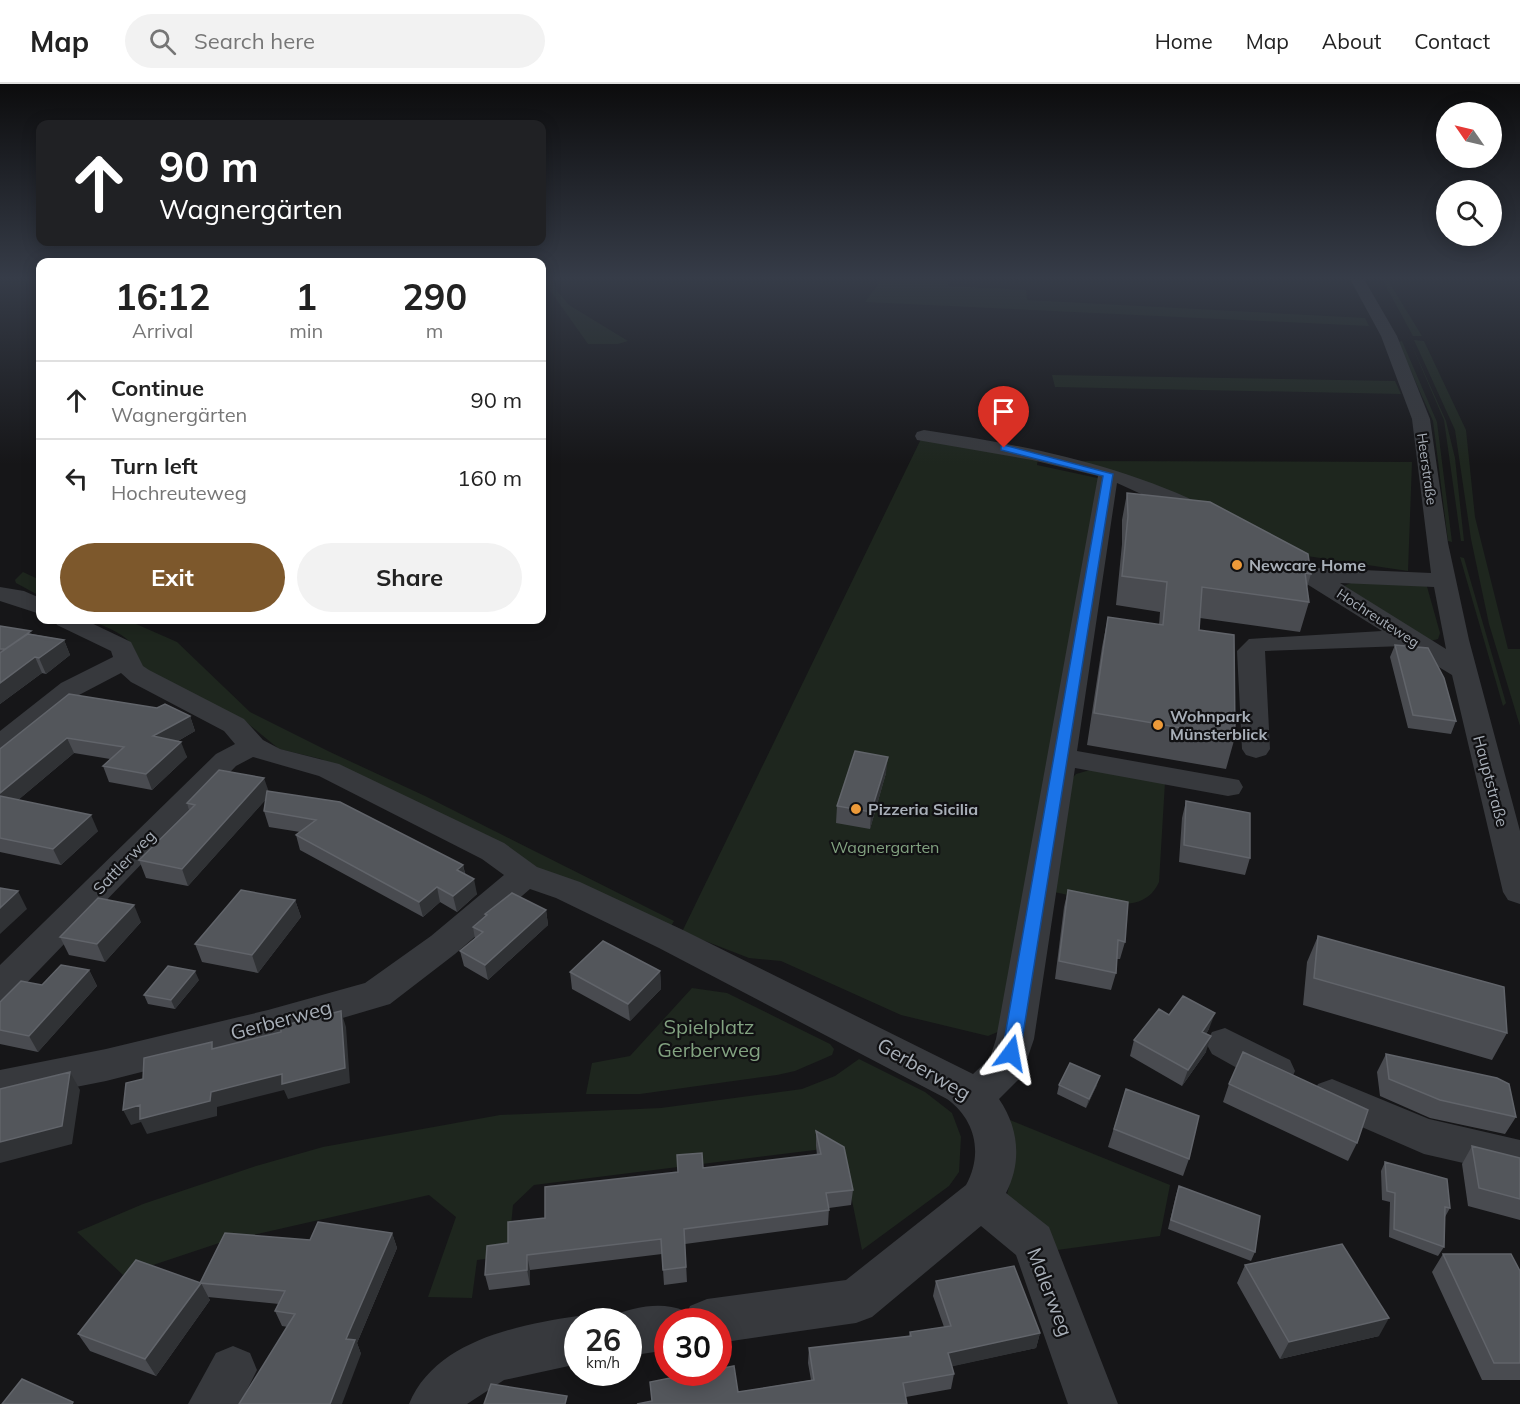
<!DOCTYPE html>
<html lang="en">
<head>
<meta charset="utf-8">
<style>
	:root { --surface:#fff; --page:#f2f2f2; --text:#222; --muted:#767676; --line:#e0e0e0; --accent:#7d582c }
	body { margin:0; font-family:Mulish,sans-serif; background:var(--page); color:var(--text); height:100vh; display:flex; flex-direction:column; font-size:22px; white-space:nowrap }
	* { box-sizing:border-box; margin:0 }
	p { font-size:20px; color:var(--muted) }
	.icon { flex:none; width:33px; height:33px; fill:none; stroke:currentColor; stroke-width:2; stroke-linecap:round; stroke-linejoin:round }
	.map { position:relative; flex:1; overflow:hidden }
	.panel { position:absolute; left:36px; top:174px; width:510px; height:366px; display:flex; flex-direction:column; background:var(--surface); border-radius:12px; box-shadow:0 3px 15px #0003 }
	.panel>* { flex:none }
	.guide { position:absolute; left:36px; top:36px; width:510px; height:126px; border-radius:12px; box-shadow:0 3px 15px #0003; background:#202124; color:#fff; overflow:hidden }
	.needle { width:39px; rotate:304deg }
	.controls { position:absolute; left:1436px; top:18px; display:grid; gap:12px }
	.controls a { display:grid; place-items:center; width:66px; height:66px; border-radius:50%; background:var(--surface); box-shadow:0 3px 15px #0003; font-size:30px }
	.speed { position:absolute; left:564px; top:1224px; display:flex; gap:12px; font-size:30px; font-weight:700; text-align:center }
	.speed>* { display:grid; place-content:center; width:78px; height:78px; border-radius:50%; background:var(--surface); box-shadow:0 3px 15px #0003; line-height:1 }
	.speed small { font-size:15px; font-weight:400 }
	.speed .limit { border:9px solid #d22; background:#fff; color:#111 }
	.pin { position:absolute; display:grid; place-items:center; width:51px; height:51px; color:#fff; margin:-62px -26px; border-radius:50% 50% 50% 0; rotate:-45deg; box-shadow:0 0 6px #0007 }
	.pin .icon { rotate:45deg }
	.me { position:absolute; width:66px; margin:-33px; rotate:13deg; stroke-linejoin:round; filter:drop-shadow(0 0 4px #0008) }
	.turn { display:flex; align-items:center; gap:21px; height:126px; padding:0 24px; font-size:27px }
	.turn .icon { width:78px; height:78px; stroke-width:2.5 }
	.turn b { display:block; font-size:42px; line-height:51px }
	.eta { display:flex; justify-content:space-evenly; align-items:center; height:102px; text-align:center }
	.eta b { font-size:36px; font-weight:700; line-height:42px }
	.action { display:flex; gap:12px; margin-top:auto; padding:12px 24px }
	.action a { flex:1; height:69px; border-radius:36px; background:var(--accent); color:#fff; font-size:24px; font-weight:700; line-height:69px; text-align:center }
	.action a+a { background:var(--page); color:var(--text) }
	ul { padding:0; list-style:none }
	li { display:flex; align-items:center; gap:18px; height:78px; padding:0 24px; border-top:2px solid var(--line) }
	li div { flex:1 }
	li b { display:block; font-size:22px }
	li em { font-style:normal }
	header { display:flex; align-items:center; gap:36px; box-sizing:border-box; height:84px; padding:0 30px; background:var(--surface); border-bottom:2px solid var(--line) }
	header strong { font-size:28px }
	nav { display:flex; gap:33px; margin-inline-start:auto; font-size:21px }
	.search { width:420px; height:54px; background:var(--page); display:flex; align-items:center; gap:15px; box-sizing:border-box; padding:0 21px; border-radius:33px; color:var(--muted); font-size:22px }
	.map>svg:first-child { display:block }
	.green { fill:#1e261e }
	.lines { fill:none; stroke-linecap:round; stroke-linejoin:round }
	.minor { fill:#37393d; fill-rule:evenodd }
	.wall { fill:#494b50 }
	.shaded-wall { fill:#303235 }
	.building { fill:#53565b; stroke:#61646a; stroke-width:1.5 }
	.route { fill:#1a73e8; stroke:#114b97; stroke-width:1.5 }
	.poi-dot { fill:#ed9a39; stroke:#111113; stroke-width:2 }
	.labels { text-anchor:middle; stroke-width:4.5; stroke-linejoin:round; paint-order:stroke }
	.far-street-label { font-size:14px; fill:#a8afb8; stroke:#111113 }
	.poi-label { font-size:16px; font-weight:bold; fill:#a8afb8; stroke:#111113; text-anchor:start }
	.street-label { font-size:16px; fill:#a8afb8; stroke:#111113 }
	.park-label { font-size:16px; fill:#82a280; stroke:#111113 }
	.near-street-label { font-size:20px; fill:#a8afb8; stroke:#111113 }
	.near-park-label { font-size:20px; fill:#82a280; stroke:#111113 }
</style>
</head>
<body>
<header>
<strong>Map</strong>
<div class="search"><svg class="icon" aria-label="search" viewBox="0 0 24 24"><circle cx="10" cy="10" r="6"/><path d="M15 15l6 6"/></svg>Search here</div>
<nav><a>Home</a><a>Map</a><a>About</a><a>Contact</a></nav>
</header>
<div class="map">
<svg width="1520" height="1320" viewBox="0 0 1520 1320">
	<rect width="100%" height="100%" fill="#161618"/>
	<path class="green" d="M542,195h11l4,12 12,14 59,36 -10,3h-30z
		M882,195h66v7l78,4 1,10 338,18 4,8 -504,-24z
		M1382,195h5l35,57h-9z
		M1409,255l37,82 9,37 9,83h-3l-17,-121z
		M1414,256l10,1 42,89 9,87 33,132h12v77l-31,-102 -18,-85 -16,-109z
		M1402,257l35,81 15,120 -4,-1 -15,-120 -35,-79z
		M1052,291l343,6 6,13 -346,-7z
		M921,355l117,19 -1,7 65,14 -102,552 -12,5 -87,-21 -120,-54 -32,-3 -67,-26z
		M1076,377l336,1 -4,109 -108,-16 -100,-48z
		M1460,473l4,1 42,145 -3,3z
		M23,488l17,8v16l-24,-13 -1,-3z
		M1351,499h75l14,50 -2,6 -7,2 -87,-55z
		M89,536h38l50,22 73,70 80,40 95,44 249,125 -3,5 -131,-54 -41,-27 -178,-86 -42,-10 -33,-27 -96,-48c-11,-9 -11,-15 -17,-27 -7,-14 -30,-21 -44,-27z
		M1097,684l68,14 -6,100c-17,39 -72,16 -105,10l16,-111 6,-7z
		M692,904l35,5 103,51 4,5 -2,6 -37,16 -18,4 -137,19h-54l6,-31 38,-7z
		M859,975l66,33 27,21 9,24 -2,35 -10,14 -87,64 -18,-89 -21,-12 -289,36 -21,20 -5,51 -31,4 -5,38 -44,-1 28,-80 -27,-22 -207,47 -99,33 -46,-43 66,-28 113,-38 67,-19 177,-32 161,-7 141,-19 33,-13z
		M995,1030l175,71 -10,51 -103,14 -50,-55 5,-23z"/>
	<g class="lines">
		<path class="minor" d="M1350,195h14l33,57 33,83 18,124 21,97 51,191v73l-12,-4 -5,-8 -51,-217 -48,-29 -139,5 5,98 -4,6 -10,3 -10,-3 -4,-6 -5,-98 12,-12 133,-8 -112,-70 -3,-5 3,-5h16l30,17 115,5 -19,-154 -31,-83zM1340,499l94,4 12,62z
			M924,346c100,15 197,34 288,79l3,5 -3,5h-16l-79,-36 -40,268 151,27 11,2 4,7 -4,7 -11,2 -153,-28 -41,271 -13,38 -22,22c20,29 23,63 7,94l43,34 69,177h-50l-52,-149 -35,-29 -109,91 -16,6 -138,20v-21h-50v28l-40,6v-34h-19l2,-6c24,-9 50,-15 74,-5l1,4 4,-9 17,-7 139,-19 120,-95c17,-31 10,-65 -19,-86l-288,-151 -103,-50 -26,-9 -75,65 -65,50 -122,36 -162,41 -106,21v-32l106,-21 162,-39 97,-27 66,-47 73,-61 -22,-16 -163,-83 -66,-19 -17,9 -223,231 -13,4v-36l216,-211 19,-10 -11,-13 -93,-49 -10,-9 -42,22 -69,56 -10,3v-23l61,-48 52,-26 -2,-6 -54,-26 -3,-5h31l46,22 12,24 6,4 95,49 19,21 17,9 59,15 165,79 33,24 43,15 103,48 290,144 17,-16 6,-19 102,-563 -66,-16 -115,-20 -2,-4 2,-4z
			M0,503l24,4 16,7v16l-40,-13z
			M1225,944l65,32 5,11 -5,11 -14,5 -14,-5 -50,-28 -6,-11 6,-11z
			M1332,995l97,40 91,21v36l-96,-22 -106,-46 -6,-12 6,-12z
			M578,1232l12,6h-12v42l-74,16 -37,24h-58c26,-63 108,-79 169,-88z
			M233,1262l17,7 7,17 -17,34h-52l28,-51z"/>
	</g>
	<path class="wall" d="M1127,409l184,81 -4,13 2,15 -9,30 -100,-14 -1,12 36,107 -9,32 -139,-24 15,-98 6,-30 51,8 1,-13 -44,-7 6,-61v-24z
		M0,542l32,8 32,6 6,15 -24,19 -4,-1 -42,31z
		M1395,561l61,76 -5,13 -43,-6 -18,-71z
		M190,632l5,15 -17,10 9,16 -35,33 -43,-8 -6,-16 7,-7 -36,-6 -56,47 80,31 -37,34 -61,-13v-103z
		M886,689l-16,56 -34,-6 1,-17z
		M269,708l194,73 2,8 12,21 -20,18 -17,-10 -17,15 -123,-67 -4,-15 4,-3 -31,-5 -5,-16 2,-12 -78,87 -42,-8 -7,-18 50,-50 -2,-7z
		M1186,717l64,57 -5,17 -66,-13 3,-44z
		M1068,806l57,52 -5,17h-3l-1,14 -5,17 -56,-11 9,-72z
		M295,816l6,17 -43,56 -56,-11 -7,-18z
		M546,826l2,15 -60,55 -24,-14 -4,-15 15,-12 -2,-12 12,-11v-2z
		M141,838l-36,40 -36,-7 -9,-18z
		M1318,852l189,97 -15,27 -189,-55 4,-43z
		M89,886l8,16 -59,66 -38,-8v-42l42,-17z
		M660,887l1,18 -31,32 -58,-32 -2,-17z
		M199,896l-24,29 -27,-5 -4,-9z
		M1169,931l40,14 -3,5v18l-24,34 -52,-30 4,-16z
		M1386,970l130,63 -11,17 -75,-16 -50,-22 -3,-24z
		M1229,1000l128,59 -9,18 -125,-59z
		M1059,1001h38l-11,23 -29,-14z
		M1126,1005l63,70 -6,17 -75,-29z
		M816,1047l37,59 -2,15 -22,3 -1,17 -143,19 2,38 -23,3 -2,-31 -132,16v15l-41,5 -4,-15 23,-32 37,-25 158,-50 114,-13 -1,-9z
		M1472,1062l48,12v62l-52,-14 -6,-42z
		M1385,1078l65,46 -5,9 -1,30 -6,9 -49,-19 1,-35 -8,-2 -1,-29z
		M1179,1102l76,66 -4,9 -83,-32 8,-34z
		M392,1149l5,15 -40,95 4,11 -73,-27 -6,-1 -7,-15 4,-7 -71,-7 2,3 -54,76 -66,-25 -12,-17 122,-51 110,-43z
		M1443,1170l77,17v109h-38l-50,-108z
		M1245,1181l134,71 -99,23 -43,-76z
		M936,1197l104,52 -4,15 -84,18 2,8 -3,15 -45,8 -168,-5 73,-12 -3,-17 1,-15 100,-12 1,-4 34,-5 -11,-31z"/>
	<path class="shaded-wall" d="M64,556l6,15 -24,19 -7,-16z
		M35,573l7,16 -42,31v-21z
		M190,632l5,15 -36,21 -6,-16z
		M67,654l7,15 -69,58 -5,-9v-9z
		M181,658l6,15 -35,33 -6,-16z
		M888,673l-2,16 -16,56 1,-17z
		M264,694l6,17 -82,91 -6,-17z
		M91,731l7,16 -37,34 -8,-16z
		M463,781l3,16 -9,-11z
		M474,795l3,15 -20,18 -4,-16z
		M437,803l3,15 -17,15 -4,-15z
		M18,807l9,18 -27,25v-26z
		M295,816l6,17 -43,56 -6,-18z
		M134,821l7,17 -36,40 -8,-18z
		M546,826l2,15 -60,55 -3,-15z
		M89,886l8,16 -59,66 -9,-16z
		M195,887l4,9 -24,29 -4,-9z
		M660,887l1,18 -31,32 -2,-17z
		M341,927l5,16 4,56 -62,16 -4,-9 -67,17v9l-70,18 -6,-12 -10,3 -8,-15 17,-5 71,-13z
		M1215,929l-6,16 -12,19 5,-16z
		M1211,952l-5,16 -24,34 6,-16z
		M70,988l10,18 -8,54 -72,19v-21z
		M1100,992l-3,9 -11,23 3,-9z
		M392,1149l5,15 -40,95 4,11 -19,50h-12l16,-65z
		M527,1171l3,15v15l-3,-15z
		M201,1199l9,17 -54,76 -11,-17z
		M1389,1234l-10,18 -99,23 9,-17z
		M1040,1249l-4,15 -91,20 3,-15z"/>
	<path class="building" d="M1127,409l83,9 98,52 3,20 -6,-1 4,29 -107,-15 -3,43 35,5 1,102 -141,-24 14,-96 55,8 4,-43 -45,-6 6,-60z
		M0,542l31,5 -26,18h-5z
		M28,550l36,6 -25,18 -4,-1 -35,26v-30z
		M1395,561l33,3 16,30 12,43 -43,-6z
		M69,610l88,14 8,-4 25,12 -37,20 28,6 -35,32 -43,-8 21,-19 -57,-9 -67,55v-44z
		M855,667l33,6 -17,55 -34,-6z
		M219,686l45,8 -82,91 -43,-9 56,-55 -8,-2z
		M267,707l73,11 123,63 -6,5 17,9 -21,17 -16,-9 -18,15 -123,-67 20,-15 -52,-9z
		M0,712l91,19 -38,34 -53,-11z
		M1186,717l64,12v45l-66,-13z
		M0,804l18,3 -18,17z
		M241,806l54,10 -43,55 -57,-11z
		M1068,806l60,12 -3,40 -7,-2 -2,33 -57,-12z
		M512,809l34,17 -61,55 -25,-14 23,-19 -10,-5 14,-12 -2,-1z
		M98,814l36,7 -37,39 -37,-7z
		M1318,852l186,51 3,46 -193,-55z
		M603,857l57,30 -32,33 -58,-32z
		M61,881l28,5 -60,66 -29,-6v-28l21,-21 21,4z
		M168,882l27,5 -24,29 -27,-5z
		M1183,912l32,17 -13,19 9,4 -23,34 -54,-30 25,-31 10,6z
		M341,927l4,57 -63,16v-10l-71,18 -1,9 -70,18v-14l-17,5 3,-27 17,-4 1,-21 68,-16v7l32,-8 37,-9v-6z
		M1243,968l125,58 -11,33 -128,-59z
		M1386,970l111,24 12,6 7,33 -76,-17 -51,-21z
		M1070,979l30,13 -11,23 -30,-14z
		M70,988l-8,54 -62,16v-53z
		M1126,1005l73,27 -10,43 -75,-30z
		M816,1047l28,16 9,43 -27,3 3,17 -145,19 2,38 -23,3 -2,-31 -134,16v15l-42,5 2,-29 21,-3v-21l37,-4v-31l133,-15 -1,-17 25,-2 1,15 118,-14z
		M1472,1062l48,12v41l-41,-11z
		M1385,1078l62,17 3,29 -5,-1 -1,40 -50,-18 1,-36 -8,-2z
		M1179,1102l81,30 -5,36 -84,-32z
		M318,1138l74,11 -46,106 9,1 -25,64h-91l56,-90 -20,-3 10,-20 -85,-8 25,-50 85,7z
		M1342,1160l47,74 -100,24 -44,-77z
		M1443,1170h68l9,17v92h-26z
		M136,1176l65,23 -56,76 -67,-25z
		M1014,1182l26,67 -92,20 6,21 -51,9 4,21h-270l15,-3 -2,-19 50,-10h18v-3l16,-3 4,26 76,-12 -5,-32 102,-12 -1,-4 41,-6 -15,-45z
		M22,1295l51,23 -1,2h-70z
		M491,1300l76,12 -2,8h-81z"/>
	<linearGradient id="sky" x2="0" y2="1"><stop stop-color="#0c0c0d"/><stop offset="0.51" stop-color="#363c48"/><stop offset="1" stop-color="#363c48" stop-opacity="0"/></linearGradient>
	<rect width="1520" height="380" fill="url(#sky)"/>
	<path class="route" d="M1004,361l109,29 -93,579 -2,5 -7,2 -6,-2 -3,-5 101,-577 -102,-26v-4z"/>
	<g class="poi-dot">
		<circle cx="1237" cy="481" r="6"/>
		<circle cx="1158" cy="641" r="6"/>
		<circle cx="856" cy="725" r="6"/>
	</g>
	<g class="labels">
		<g class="far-street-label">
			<text transform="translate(1427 385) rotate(82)" y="5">Heerstraße</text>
			<text transform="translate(1378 534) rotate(33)" y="5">Hochreuteweg</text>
		</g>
		<g class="poi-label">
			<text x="1249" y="487">Newcare Home</text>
			<text x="1170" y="638">Wohnpark<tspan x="1170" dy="18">Münsterblick</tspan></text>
			<text x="868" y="731">Pizzeria Sicilia</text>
		</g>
		<g class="street-label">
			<text transform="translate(1491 697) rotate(75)" y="6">Hauptstraße</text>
			<text transform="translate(124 778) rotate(-46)" y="6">Sattlerweg</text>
		</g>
		<g class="park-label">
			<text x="885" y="769">Wagnergarten</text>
		</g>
		<g class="near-street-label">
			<text transform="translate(281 936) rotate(-15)" y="7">Gerberweg</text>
			<text transform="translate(924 985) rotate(30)" y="7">Gerberweg</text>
			<text transform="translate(1050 1208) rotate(69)" y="7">Malerweg</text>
		</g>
		<g class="near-park-label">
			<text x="709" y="950">Spielplatz<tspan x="709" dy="23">Gerberweg</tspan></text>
		</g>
	</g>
</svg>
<div class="controls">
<a><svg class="needle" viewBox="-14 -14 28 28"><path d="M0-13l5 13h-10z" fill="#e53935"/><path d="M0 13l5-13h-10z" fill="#767676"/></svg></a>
<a><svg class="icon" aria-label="search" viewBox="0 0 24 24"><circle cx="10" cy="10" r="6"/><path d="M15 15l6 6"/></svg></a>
</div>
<div class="speed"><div>26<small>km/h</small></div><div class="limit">30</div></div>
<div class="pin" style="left:1004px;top:364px;background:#d93025"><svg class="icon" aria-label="arrive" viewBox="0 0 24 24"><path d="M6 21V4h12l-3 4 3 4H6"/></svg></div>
<svg class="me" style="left:1011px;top:969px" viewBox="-20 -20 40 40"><path d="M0-17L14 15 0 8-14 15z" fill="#1a73e8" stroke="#fff" stroke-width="4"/></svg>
<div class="guide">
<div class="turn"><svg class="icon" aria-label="ahead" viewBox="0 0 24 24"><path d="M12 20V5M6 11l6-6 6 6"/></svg><div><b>90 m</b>Wagnergärten</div></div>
</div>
<section class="panel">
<div class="eta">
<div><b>16:12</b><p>Arrival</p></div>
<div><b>1</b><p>min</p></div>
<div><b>290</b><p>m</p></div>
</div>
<ul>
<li><svg class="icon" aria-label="ahead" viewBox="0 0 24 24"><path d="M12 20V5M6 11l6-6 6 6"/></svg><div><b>Continue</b><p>Wagnergärten</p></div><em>90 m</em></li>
<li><svg class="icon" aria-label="left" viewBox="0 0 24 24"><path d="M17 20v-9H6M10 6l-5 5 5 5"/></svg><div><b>Turn left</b><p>Hochreuteweg</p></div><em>160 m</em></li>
</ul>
<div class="action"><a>Exit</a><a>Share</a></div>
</section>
</div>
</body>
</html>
